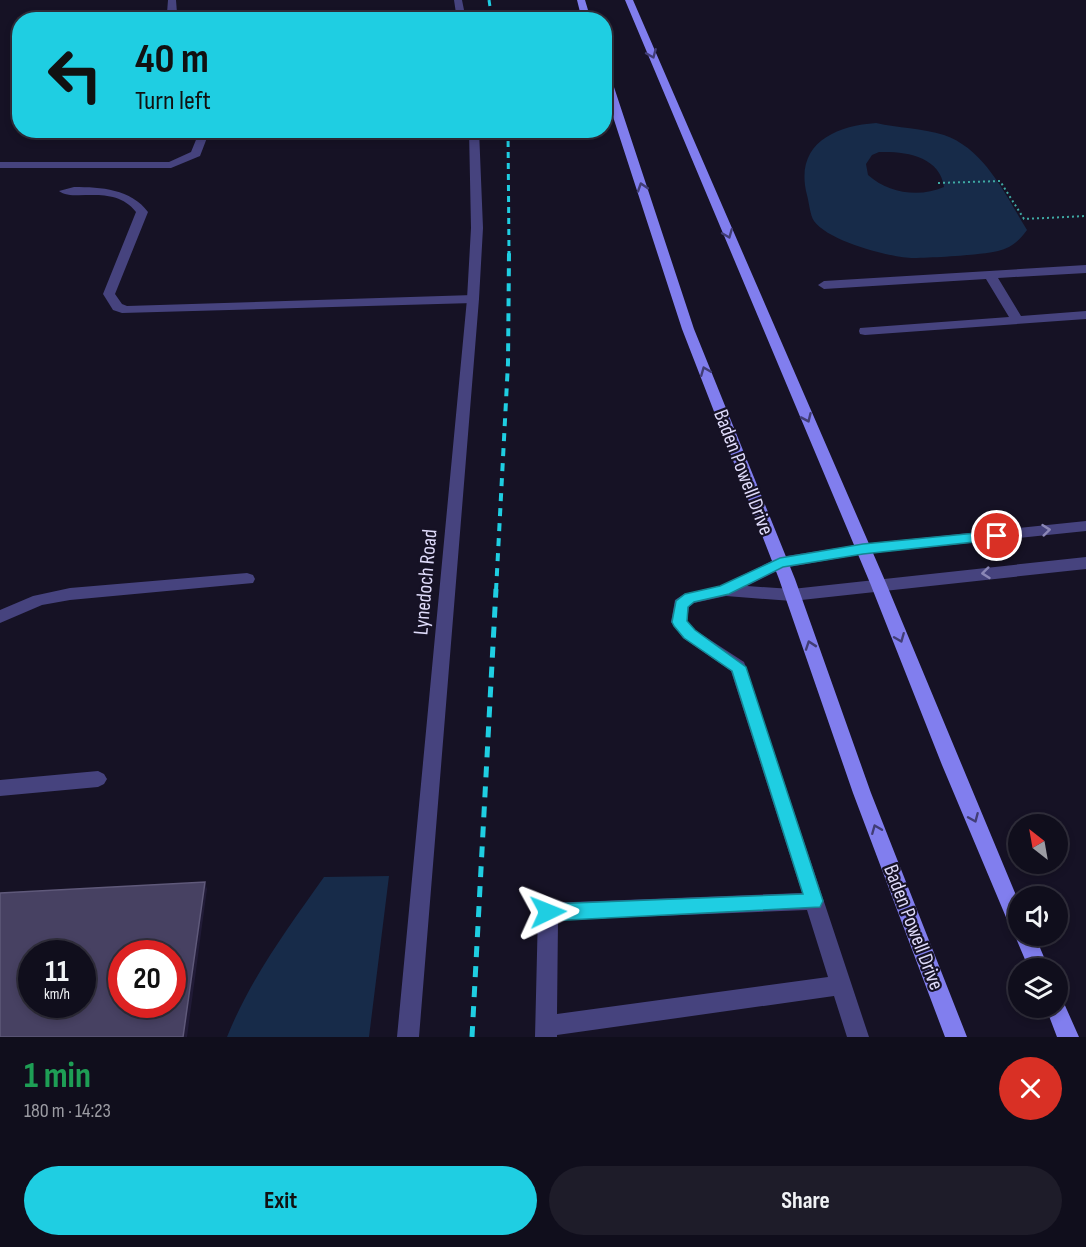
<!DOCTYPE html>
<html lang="en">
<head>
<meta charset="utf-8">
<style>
	:root { --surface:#100e1c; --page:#1e1c29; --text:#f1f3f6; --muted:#9c9ca3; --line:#302e3b; --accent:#1fcee2 }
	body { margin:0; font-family:"Sofia Sans Condensed",sans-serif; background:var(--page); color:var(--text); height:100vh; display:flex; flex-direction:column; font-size:22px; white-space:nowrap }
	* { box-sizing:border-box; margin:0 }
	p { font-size:20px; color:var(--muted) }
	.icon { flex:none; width:33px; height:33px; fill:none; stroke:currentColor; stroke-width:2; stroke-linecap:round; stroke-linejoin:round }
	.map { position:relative; height:1037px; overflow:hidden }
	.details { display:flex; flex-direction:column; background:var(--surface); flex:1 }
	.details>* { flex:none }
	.banner { position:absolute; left:12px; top:12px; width:600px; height:126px; border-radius:24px; box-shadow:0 3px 9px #0003,0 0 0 2px var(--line); background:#1fcee2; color:#111; overflow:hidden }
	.needle { width:39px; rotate:329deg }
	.fabs { position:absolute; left:1008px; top:814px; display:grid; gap:12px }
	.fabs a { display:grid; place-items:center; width:60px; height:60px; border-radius:50%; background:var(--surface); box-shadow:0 3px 9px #0003,0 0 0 2px var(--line); font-size:30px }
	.speed { position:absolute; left:18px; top:940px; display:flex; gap:12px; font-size:30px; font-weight:700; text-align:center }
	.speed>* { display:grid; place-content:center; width:78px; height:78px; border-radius:50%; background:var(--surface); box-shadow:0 3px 9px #0003,0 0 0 2px var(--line); line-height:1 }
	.speed small { font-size:15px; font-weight:400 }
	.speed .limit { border:9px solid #d22; background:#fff; color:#111 }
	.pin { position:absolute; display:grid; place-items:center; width:51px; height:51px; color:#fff; margin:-26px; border:3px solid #fff; border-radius:50%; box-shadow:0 2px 6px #0007 }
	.me { position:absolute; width:66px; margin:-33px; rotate:88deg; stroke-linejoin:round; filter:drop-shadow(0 0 4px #0008) }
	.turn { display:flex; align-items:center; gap:21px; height:126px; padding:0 24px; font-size:27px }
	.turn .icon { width:78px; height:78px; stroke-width:2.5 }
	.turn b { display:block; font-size:42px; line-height:51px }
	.round { display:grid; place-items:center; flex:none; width:63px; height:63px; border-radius:32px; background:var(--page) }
	.headline { display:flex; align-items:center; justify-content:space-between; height:102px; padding:0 24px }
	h1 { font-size:36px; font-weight:700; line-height:45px; color:#1e9e55 }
	.button { display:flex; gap:12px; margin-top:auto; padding:12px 24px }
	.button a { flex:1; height:69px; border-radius:36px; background:var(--accent); color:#111; font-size:24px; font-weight:700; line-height:69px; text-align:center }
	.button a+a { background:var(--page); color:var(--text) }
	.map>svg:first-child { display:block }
	.water { fill:#172b49; fill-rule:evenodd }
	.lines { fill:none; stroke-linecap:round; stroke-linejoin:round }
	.path { stroke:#3faaa4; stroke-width:2; stroke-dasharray:2 3; stroke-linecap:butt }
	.service { fill:#46437e; fill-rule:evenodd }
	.minor { fill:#46437e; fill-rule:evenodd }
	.secondary { fill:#817eee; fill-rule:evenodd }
	.rail-far2 { stroke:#1fcee2; stroke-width:3; stroke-dasharray:6 5; stroke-linecap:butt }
	.rail-far1 { stroke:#1fcee2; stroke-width:4; stroke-dasharray:8 7; stroke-linecap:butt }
	.rail { stroke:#1fcee2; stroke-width:5; stroke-dasharray:11 9; stroke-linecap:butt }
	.shaded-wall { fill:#211b37 }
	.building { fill:#474162; stroke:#5f597a; stroke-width:1.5; fill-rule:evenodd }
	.oneway { stroke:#413d75 }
	.oneway2 { stroke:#8b87b6 }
	.route { fill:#1fcee2; stroke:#148693; stroke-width:1.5 }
	.labels { text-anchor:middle; stroke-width:4.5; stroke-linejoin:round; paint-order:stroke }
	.street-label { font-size:21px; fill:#dfdbfa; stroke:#161225 }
</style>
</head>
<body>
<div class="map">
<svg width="1086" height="1037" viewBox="0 0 1086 1037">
	<rect width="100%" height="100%" fill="#161225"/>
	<path class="water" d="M876,123c22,5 46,5 68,12 41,14 62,61 83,95 -7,10 -16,18 -29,21 -17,4 -68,7 -87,7 -22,-1 -83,-17 -97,-37 -4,-6 -5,-19 -7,-26 -13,-50 26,-69 69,-72zM879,152c26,-1 61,4 65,35 -25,11 -56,6 -76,-12l-2,-11 6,-9z
		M389,876l-20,161h-142c23,-58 61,-109 97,-160z"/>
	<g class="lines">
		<path class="path" d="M938,183l62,-2 24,38 62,-3"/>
		<path class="service" d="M168,0h8l1,13 3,7h-9l-4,-7z
			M200,130h10l-10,26 -29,12h-171v-6h169l22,-10z
			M74,187c27,0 57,2 74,25l-33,82 7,10 5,2 346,-11 6,4 -6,4 -351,10 -9,-3 -10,-16 33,-82c-23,-29 -62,-9 -77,-21z
			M1086,265v8l-88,5 23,38 65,-5v8l-221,16 -5,-1 -1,-3 1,-3 149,-11 -23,-38 -162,10 -6,-4 6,-4z
			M1086,521v10l-223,23 -80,14 -36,18 45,3 294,-32v12l-294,32 -66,-5 -32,7 -5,4 -2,14 8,9 49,32 2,5 123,370h-22l-13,-41 -277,39v2h-22l3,-125 3,-6 7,-3 254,-10 -71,-222 -48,-33 -12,-16 4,-22 9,-6 36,-8 60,-29 83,-13zM807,910l21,67 -271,37 1,-94z
			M247,573l6,2 2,4 -2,4 -183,17 -28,5 -42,18v-13l33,-14 37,-8z
			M98,771l6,3 3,5 -3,5 -6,3 -98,9v-16z"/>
		<path class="minor" d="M454,0h8l4,20h-9z
			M469,130h10l4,98 -4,71 -60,738h-22l70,-738 4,-71z"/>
		<path class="secondary" d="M577,0h8l6,20h-9z
			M625,0h8l253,583 132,317v36h17l14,33h-20l-14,-33 2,-5 -6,-3 -3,-6 -66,-157 -72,-182z
			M604,69l5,3 85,257 101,250 76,214 96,244h-22l-92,-244 -74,-214 -97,-250 -78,-240z
			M1058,999l5,2 16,36h-22l-11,-29h12z"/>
		<path class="rail-far2" d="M489,0l3,20
			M508,130l1,124"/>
		<path class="rail-far1" d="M496,591l12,-228 1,-110"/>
		<path class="rail" d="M472,1037l24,-448"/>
	</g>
	<path class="shaded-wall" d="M205,882l2,7 -20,148h-4z"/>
	<path class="building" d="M205,882l-22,155h-183v-144zM32,954h50v51h-50zM122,954h50v51h-50z"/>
	<defs><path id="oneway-chevron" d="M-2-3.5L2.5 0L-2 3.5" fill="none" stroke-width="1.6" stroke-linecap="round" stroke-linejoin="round" transform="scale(1.5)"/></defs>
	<g class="oneway">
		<use href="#oneway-chevron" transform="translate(652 54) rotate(67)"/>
		<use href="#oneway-chevron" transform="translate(642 187) rotate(-108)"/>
		<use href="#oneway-chevron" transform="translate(728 234) rotate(68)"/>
		<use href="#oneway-chevron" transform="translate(705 371) rotate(-112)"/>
		<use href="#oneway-chevron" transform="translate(807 418) rotate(66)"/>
		<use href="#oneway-chevron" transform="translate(900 638) rotate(68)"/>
		<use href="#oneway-chevron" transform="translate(810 645) rotate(-109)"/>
		<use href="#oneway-chevron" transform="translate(974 818) rotate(67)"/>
		<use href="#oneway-chevron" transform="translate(876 829) rotate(-112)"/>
	</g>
	<g class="oneway2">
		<use href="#oneway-chevron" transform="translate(1046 530) rotate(-6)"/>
		<use href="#oneway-chevron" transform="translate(986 573) rotate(174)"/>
	</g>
	<path class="route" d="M997,531l5,1v7l-139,15 -80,13 -54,27 -35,8 -6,5 -1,14 8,9 51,37 77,234 -3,6 -272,14 -7,-3 -2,-6 2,-5 7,-3 255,-10 -71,-223 -48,-33 -10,-12 -2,-4 4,-21 9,-7 35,-8 60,-28 83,-14z"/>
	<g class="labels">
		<g class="street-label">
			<text transform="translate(744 472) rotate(69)" y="7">Baden Powell Drive</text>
			<text transform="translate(425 582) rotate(-85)" y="7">Lynedoch Road</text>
			<text transform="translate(914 927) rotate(69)" y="7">Baden Powell Drive</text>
		</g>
	</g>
</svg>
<div class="fabs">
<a><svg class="needle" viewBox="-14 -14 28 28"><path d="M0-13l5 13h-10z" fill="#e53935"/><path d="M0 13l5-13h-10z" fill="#9c9ca3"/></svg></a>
<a><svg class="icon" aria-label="sound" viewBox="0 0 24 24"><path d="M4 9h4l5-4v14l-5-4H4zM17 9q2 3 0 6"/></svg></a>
<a><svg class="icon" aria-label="layers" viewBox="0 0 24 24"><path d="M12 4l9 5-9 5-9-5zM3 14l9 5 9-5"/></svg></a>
</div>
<div class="speed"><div>11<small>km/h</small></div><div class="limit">20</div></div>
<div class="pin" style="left:997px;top:536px;background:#d93025"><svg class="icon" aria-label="arrive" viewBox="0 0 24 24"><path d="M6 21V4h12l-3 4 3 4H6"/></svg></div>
<svg class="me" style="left:548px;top:912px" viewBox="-20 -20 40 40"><path d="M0-17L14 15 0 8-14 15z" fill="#1fcee2" stroke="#fff" stroke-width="4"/></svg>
<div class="banner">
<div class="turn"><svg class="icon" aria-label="left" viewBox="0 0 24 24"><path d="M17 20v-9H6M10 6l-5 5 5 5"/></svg><div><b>40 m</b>Turn left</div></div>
</div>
</div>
<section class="details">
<div class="headline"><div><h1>1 min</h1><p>180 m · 14:23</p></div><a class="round" style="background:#d93025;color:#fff"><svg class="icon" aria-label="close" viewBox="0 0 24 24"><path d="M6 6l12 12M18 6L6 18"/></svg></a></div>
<div class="button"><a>Exit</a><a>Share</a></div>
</section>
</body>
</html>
